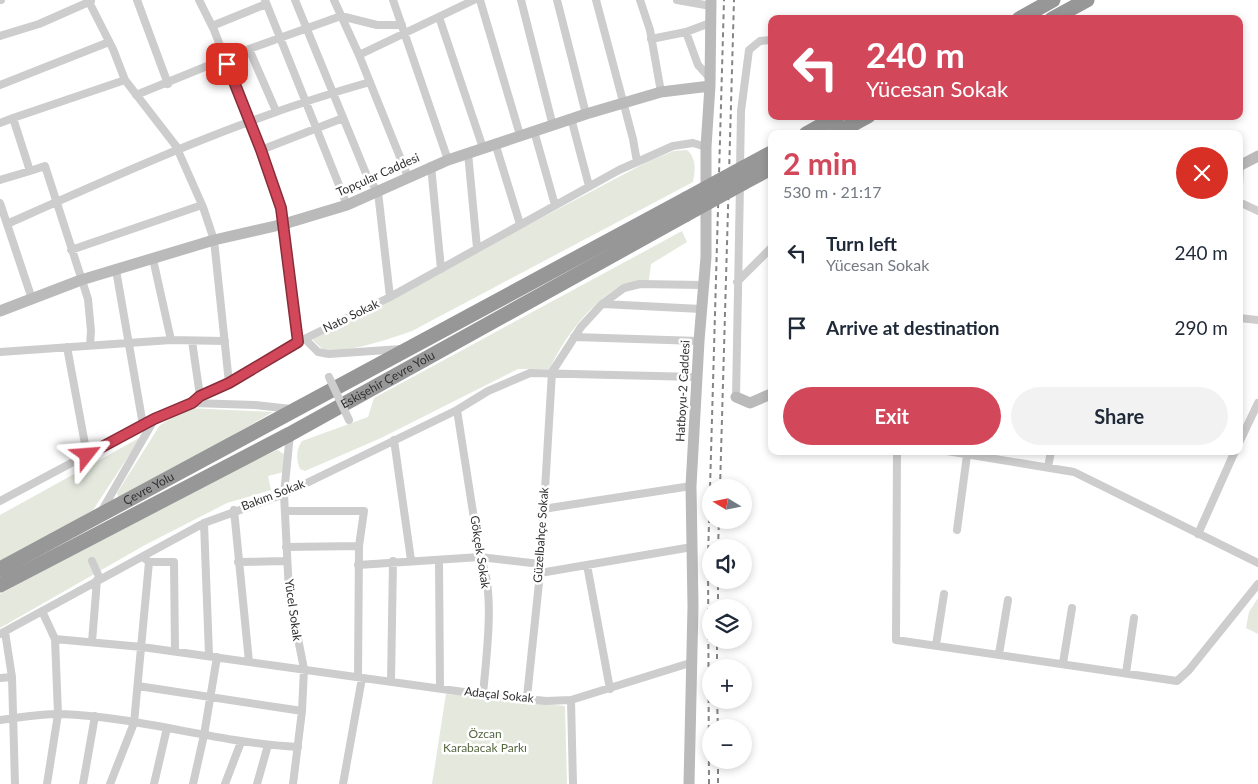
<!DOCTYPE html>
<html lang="en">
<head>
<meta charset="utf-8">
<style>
	:root { --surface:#fff; --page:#f2f2f3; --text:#1f2937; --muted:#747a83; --accent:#d2475a }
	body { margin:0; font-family:Lato,sans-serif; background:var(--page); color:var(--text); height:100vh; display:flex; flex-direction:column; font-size:19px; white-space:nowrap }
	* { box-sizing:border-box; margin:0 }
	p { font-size:16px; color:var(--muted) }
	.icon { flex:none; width:28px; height:28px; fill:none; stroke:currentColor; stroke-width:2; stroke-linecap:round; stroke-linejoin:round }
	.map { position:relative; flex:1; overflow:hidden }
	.sheet { position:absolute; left:768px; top:130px; width:475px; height:325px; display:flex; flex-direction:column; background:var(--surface); border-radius:10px; box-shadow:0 2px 8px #0003 }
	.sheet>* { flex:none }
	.top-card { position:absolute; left:768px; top:15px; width:475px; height:105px; border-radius:10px; box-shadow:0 2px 8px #0003; background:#d2475a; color:#fff; overflow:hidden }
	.needle { width:32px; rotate:280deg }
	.fabs { position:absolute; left:702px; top:479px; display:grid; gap:10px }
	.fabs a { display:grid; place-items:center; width:50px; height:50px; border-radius:50%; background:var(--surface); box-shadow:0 2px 8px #0003; font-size:25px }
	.pin { position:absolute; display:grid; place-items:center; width:42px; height:42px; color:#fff; margin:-21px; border-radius:10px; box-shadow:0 2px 8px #0006 }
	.me { position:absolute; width:55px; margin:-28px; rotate:62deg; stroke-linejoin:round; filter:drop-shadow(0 0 4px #0008) }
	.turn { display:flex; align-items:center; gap:18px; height:105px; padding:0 15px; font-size:22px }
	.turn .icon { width:65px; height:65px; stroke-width:2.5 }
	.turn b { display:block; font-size:35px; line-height:42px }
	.round { display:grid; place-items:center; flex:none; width:52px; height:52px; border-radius:26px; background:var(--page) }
	.headline { display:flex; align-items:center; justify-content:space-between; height:85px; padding:0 15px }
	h1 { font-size:30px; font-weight:700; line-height:38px; color:var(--accent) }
	.primary-button { display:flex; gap:10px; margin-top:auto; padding:10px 15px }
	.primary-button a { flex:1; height:58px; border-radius:30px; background:var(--accent); color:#fff; font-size:20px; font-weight:700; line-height:58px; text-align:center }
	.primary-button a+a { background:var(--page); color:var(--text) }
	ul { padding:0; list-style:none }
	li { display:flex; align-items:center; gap:15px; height:75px; padding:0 15px }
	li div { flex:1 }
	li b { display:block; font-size:19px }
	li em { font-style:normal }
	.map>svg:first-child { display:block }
	.green { fill:#e4e8dd }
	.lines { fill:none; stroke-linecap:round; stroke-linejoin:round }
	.street { stroke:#cdcdcd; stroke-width:8 }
	.secondary { stroke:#bababa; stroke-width:11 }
	.highway { stroke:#979797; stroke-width:15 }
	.rail { stroke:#858585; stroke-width:2; stroke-dasharray:5 4; stroke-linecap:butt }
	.street-bridge { stroke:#cdcdcd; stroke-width:8 }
	.highway-bridge { stroke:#979797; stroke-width:15 }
	.route-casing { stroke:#882e3a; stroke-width:12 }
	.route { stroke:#d2475a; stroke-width:9 }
	.labels { text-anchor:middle; stroke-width:5; stroke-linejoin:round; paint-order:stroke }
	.street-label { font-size:12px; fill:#303030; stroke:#fff }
	.park-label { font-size:12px; fill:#566742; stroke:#fff }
</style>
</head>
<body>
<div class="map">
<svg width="1258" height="784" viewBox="0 0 1258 784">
	<rect width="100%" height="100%" fill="#fff"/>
	<path class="green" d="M687,150c10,9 8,20 6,32l-281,149c-20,7 -68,24 -88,18 -4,-1 -9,-7 -12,-10l337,-178 25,-10z
		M682,231l5,11 -36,22 -2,16c-8,2 -19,2 -27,6 -28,12 -61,55 -72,83h-32l-137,69 -76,33 -5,-2c-4,-9 -4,-20 2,-28l66,-24 6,-19z
		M188,408l85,4 -154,88 -2,-7 43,-68z
		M141,437l-48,73 -93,55v-50z
		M277,450l9,5 -2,17 -16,4 3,14 -44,13 -82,42 -145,83v-34l211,-113z
		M1258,598v36l-12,-6 3,-16z
		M446,694l119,12 2,78h-135z"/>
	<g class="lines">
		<path class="street" d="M0,0h1
			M88,0l25,49 12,31 51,66 27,61 11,33 15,143
			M137,0l31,84
			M199,0l15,30 47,120 20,58 17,134
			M265,0l82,205
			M295,0l72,176 11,16 12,105
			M334,0l25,55 49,122
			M393,0l55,160
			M480,0l40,135
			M521,0l32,126
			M557,0l29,114
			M596,0l37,139 4,23
			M640,0l10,30 11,62
			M677,0l34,6
			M439,17l44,131
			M212,26l54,-22
			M686,32l24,-9
			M0,36l39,-12 52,-23
			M651,39l35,-7 12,33 11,12
			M249,49l27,62
			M359,55l115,-55
			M0,85l109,-43
			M136,95l113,-46 92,-33 36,9h25
			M13,118l112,-38
			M571,118l18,68
			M0,123l13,-5 17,53 15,-5 43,133 3,32 -1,14
			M534,131l21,74
			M495,143l25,81
			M261,150l82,-32
			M468,153l9,95
			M431,166l10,103
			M740,170l1,-59 8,-61 11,-9 11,-1
			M0,180l30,-9
			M1239,186l1,-20
			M1239,202l19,9
			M0,203l32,96
			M7,224c119,-53 238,-107 363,-142
			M71,250l131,-45
			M153,259l18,81
			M116,270l27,155
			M737,282l34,-34
			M603,304l98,5
			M1239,318l19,2
			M574,337l125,4
			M305,339l13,13 11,2 72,-5
			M192,341l8,55
			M67,347l20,108
			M0,352l171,-12 54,1
			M736,397l4,-213
			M192,403l63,2 36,4
			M457,410l23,147c16,34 6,100 3,138
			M290,434l-6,60 5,99 15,76 -2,42 -9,73
			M394,440l17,120
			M1239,443l19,-40
			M897,451l-1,189 281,41 12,-11 69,-86
			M947,451l127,21 184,91
			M1048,467l3,-16
			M0,501l154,-82 38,-16 8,-7 29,-13 69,-41 92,-45 229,-127 54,-24 20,-3 13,4
			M543,509l148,-23
			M234,510l15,152
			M285,511h79l-5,35 -1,131
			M101,512l53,-92
			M204,523l5,132
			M957,530l10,-75
			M1198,534l37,-83
			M286,547l73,-1
			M92,561l8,18
			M439,561l1,127
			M149,562h25l1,89
			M238,562l49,-1
			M358,565l122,-8 60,7
			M587,565l23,124
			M540,573l152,-26
			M42,611l13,28 3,75 -11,70
			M5,632l7,45 3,107
			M0,634l204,-111 80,-29 173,-84 31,-19 42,-18 167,4
			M55,639l87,8 336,47 68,7 25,-1 119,-37
			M92,642l5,-62
			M936,645l8,-51
			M999,654l9,-54
			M1063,663l9,-55
			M1126,673l8,-55
			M0,678l12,-1
			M391,681l2,-120
			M138,686l164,25
			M527,697l13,-124 12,-201 29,-45 21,-23 22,-16 16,-4 62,1
			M571,700l2,84
			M0,720c19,-2 41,-7 61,-6 80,3 157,29 237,33
			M83,784l12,-68
			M110,784l24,-61 15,-161 -6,-5
			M154,784l13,-56
			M193,784l11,-49 13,-78
			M225,784l16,-42
			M257,784l11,-39
			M343,784l19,-106"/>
		<path class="secondary" d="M1239,166l19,-10
			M0,311l81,-31 133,-40 70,-16 63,-19 101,-45 138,-46 75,-22 49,-6
			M736,397l14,6 21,-9
			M689,784l4,-178 -2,-120 8,-145 7,-84v-110l4,-61 1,-86"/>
		<g class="highway">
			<path d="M1019,19l34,-19"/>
			<path d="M1052,19l35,-19"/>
			<path d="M806,134l32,-18"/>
			<path d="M835,134l33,-18"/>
			<path d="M743,168l28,-15"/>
			<path d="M743,183l28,-15"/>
			<path id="s1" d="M0,569l686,-370"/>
			<path id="s2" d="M0,585l290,-151 395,-219"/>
		</g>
		<path class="rail" d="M720,488l14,-488
			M718,548l1,-28
			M718,608v-28
			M717,668v-28
			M717,700l1,28
			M718,760v24
			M709,784l-1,-226 16,-558"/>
		<path class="street-bridge" d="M329,377l20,43"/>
		<path class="highway-bridge" d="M686,199l57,-31
			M685,215l58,-32"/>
	</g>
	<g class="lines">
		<defs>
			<path id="route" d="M87,455l67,-36 38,-16 8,-7 29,-13 69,-41 -17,-134 -20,-58 -34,-86"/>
		</defs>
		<use href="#route" class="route-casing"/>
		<use href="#route" class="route"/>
	</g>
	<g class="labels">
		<g class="street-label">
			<text transform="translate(378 175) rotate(-24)" y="4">Topçular Caddesi</text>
			<text transform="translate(351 316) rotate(-26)" y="4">Nato Sokak</text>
			<text dy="4" stroke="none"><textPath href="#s2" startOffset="439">Eskişehir Çevre Yolu</textPath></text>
			<text transform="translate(683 391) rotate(-87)" y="4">Hatboyu-2 Caddesi</text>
			<text dy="4" stroke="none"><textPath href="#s1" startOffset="169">Çevre Yolu</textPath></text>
			<text transform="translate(273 495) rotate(-21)" y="4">Bakım Sokak</text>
			<text transform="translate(541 535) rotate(-86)" y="4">Güzelbahçe Sokak</text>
			<text transform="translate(480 552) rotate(81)" y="4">Gökçek Sokak</text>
			<text transform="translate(293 610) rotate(82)" y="4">Yücel Sokak</text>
			<text transform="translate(499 695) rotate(6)" y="4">Adaçal Sokak</text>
		</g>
		<g class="park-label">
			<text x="485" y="738">Özcan<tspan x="485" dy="14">Karabacak Parkı</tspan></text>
		</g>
	</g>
</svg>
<div class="fabs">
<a><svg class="needle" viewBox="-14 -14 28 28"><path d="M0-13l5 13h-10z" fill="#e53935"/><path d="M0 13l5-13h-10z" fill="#747a83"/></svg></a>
<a><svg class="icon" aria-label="sound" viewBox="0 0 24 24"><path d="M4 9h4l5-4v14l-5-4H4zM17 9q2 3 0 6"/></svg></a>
<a><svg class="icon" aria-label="layers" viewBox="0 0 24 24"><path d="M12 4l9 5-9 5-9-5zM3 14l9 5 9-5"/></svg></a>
<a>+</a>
<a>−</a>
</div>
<div class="pin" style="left:227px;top:64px;background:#d93025"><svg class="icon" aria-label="arrive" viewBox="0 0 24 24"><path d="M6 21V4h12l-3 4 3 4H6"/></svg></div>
<svg class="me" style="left:87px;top:455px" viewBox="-20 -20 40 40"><path d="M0-17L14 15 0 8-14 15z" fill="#d2475a" stroke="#fff" stroke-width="4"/></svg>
<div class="top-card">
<div class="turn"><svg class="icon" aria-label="left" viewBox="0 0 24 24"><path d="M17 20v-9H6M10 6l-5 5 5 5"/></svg><div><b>240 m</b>Yücesan Sokak</div></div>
</div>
<section class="sheet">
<div class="headline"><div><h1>2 min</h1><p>530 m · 21:17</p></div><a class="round" style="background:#d93025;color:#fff"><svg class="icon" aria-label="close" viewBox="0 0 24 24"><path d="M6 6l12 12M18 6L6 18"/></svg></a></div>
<ul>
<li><svg class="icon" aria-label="left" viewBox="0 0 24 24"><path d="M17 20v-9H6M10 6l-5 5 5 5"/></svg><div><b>Turn left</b><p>Yücesan Sokak</p></div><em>240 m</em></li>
<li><svg class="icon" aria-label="arrive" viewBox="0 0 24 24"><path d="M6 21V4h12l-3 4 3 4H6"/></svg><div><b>Arrive at destination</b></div><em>290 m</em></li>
</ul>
<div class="primary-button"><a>Exit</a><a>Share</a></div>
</section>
</div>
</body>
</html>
